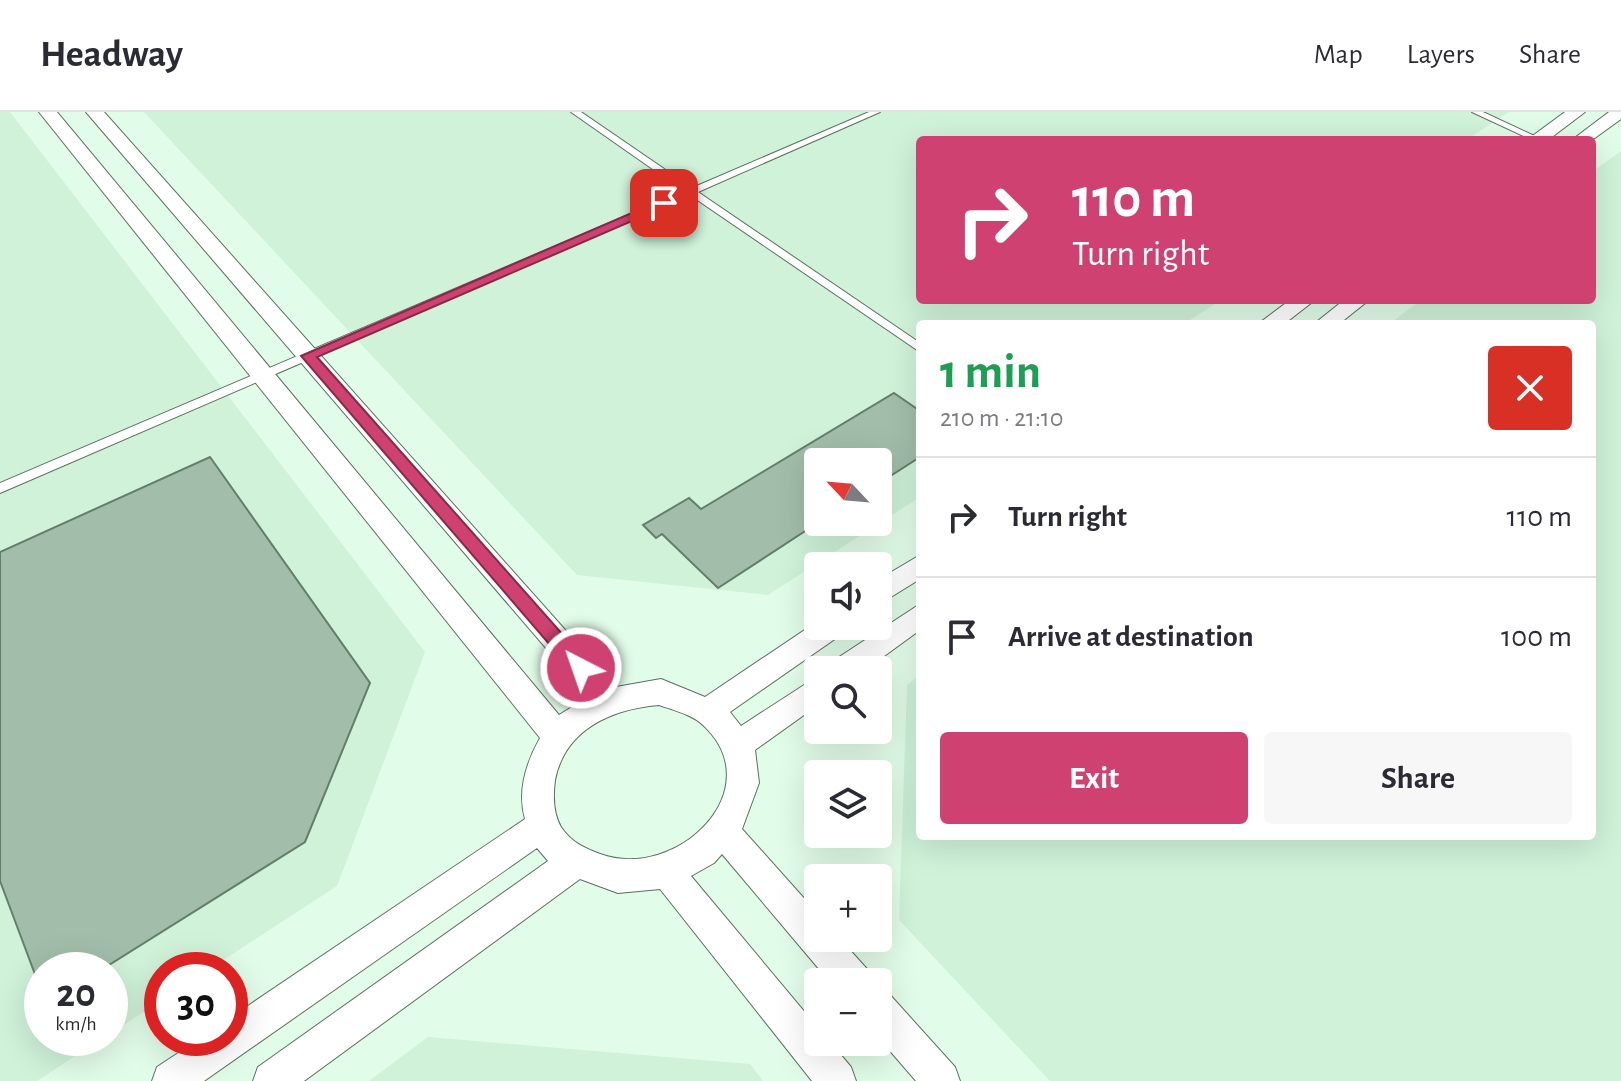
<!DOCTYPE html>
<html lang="en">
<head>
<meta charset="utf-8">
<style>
	:root { --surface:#fff; --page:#f7f7f7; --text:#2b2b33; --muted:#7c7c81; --line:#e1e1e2; --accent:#ce4171 }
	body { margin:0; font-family:"Alegreya Sans",sans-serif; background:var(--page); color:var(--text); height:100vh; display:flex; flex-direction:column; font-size:30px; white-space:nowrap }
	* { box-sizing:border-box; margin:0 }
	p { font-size:26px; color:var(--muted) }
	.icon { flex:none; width:44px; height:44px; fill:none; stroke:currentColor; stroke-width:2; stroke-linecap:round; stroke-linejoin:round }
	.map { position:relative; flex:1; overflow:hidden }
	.sheet { position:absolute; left:916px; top:208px; width:680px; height:520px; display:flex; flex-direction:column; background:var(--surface); border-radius:8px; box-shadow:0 8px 32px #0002 }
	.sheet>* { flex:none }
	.top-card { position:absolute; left:916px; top:24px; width:680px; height:168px; border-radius:8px; box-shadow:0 8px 32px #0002; background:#ce4171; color:#fff; overflow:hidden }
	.needle { width:52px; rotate:296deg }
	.fabs { position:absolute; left:804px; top:336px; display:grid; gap:16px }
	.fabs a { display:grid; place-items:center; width:88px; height:88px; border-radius:8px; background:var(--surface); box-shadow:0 8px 32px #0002; font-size:40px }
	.speed { position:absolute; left:24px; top:840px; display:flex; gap:16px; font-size:40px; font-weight:700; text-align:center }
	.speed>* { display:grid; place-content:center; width:104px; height:104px; border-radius:50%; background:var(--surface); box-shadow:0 8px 32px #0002; line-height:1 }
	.speed small { font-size:20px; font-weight:400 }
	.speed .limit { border:12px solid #d22; background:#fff; color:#111 }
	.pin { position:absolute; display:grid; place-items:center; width:68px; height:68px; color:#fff; margin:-34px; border-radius:16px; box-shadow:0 4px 12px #0006 }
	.me { position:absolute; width:88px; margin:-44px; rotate:319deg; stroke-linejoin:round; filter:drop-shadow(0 0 6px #0008) }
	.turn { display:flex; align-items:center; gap:28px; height:168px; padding:0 24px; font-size:36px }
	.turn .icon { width:104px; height:104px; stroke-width:2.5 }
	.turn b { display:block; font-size:56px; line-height:68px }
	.round { display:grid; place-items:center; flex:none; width:84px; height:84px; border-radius:8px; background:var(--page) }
	.summary { display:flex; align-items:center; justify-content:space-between; height:136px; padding:0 24px }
	h1 { font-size:48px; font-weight:700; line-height:60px; color:#1e9e55 }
	.primary-button { display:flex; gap:16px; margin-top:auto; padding:16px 24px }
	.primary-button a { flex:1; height:92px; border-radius:8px; background:var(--accent); color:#fff; font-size:32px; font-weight:700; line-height:92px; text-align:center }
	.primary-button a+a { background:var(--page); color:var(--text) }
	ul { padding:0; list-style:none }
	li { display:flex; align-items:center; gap:24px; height:120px; padding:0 24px; border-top:2px solid var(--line) }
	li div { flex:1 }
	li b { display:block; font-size:30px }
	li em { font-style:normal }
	header { display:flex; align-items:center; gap:48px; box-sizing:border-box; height:112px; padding:0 40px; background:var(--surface); border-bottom:2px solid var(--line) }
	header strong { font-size:38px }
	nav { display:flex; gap:44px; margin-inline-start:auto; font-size:28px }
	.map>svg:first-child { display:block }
	.built { fill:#cff2d9; fill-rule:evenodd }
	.building { fill:#a2bdaa; stroke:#657e6c; stroke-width:2 }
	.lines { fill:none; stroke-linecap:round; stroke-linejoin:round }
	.service-casing { stroke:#597160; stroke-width:2 }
	.minor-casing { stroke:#597160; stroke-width:2 }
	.service { fill:#fff; fill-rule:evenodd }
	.minor { fill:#fff; fill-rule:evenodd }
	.route { fill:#ce4171; stroke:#862a49; stroke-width:2 }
</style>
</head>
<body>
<header>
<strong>Headway</strong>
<nav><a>Map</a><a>Layers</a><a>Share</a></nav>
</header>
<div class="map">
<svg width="1621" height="969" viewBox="0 0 1621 969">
	<rect width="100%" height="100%" fill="#e1fce8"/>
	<path class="built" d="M0,0h10l415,540 -88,234 -129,84h-46v30l-52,34v-64h-68v68h61l-66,43h-37z
		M144,0h1365l-43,28h-546v160h301l-37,24h-264v173l-152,98 -191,-20zM818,350h60v60h-60z
		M1621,39v930h-571l-151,-161 8,-235 13,-10v161h672v-512h-203l32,-24h171v-128z
		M428,925l322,27 13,17h-394z"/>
	<path class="building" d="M894,281l26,18v46l-42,27v-22h-60l1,60 -101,66 -56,-54 -6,4 -13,-13 46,-27 12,11z
		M210,345l160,226 -65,159 -204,128h-59v23l-42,-112v-329z"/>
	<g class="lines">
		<defs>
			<path id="service" d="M571,0h10l111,76 177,-76h11l-182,80 222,151v9l-230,-157 -690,298v-10l684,-292z
				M1472,0h11l58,27 -9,1z"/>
			<path id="minor" d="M39,0h18l502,603 29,-18 -502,-585h18l512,575 45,-8 44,18 113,-76v5h28l-4,8 -112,78 11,14 77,-50v29l-63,45 4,33 -17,46 76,85v24h21l28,31 5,13h-42l-108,-128 -8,9 -23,13 127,152v14h12l21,25 5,14h-44l-152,-192 -42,4 -38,-14 -276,202h-51l5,-14 290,-206 -11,-13 -333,233h-52l5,-14 44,-29h29v-20l295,-199c-8,-28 1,-56 15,-81zM659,593c14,5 34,10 44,20 69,64 -26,157 -103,129 -16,-6 -29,-12 -39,-27 -8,-14 -8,-32 -6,-47 10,-51 57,-71 104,-75z
				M1565,0h20l-37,28h-21z
				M1609,0h12v7l-29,21h-20z
				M1290,188h25l-31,24h-26z
				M1344,188h25l-30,24h-25z
				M920,443v24l-42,26v-25z
				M920,492v26l-55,40h-37l5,-9z
				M878,878l13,6 64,71 5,14h-44l-38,-44z"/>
		</defs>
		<use href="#service" class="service-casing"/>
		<use href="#minor" class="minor-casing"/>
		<use href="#service" class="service"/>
		<use href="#minor" class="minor"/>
	</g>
	<path class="route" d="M664,87l7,4 -2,2 -352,152 271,306 3,5 -3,6h-13l-274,-318z"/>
</svg>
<div class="fabs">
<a><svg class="needle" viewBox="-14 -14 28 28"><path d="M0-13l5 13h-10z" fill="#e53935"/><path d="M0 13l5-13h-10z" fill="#7c7c81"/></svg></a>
<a><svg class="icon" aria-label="sound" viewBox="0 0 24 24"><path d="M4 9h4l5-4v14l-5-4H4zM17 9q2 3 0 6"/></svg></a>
<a><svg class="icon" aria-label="search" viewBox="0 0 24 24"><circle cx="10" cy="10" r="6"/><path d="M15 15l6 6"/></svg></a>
<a><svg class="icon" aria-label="layers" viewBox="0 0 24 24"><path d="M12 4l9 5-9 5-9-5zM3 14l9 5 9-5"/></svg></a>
<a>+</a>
<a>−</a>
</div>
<div class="speed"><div>20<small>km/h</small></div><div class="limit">30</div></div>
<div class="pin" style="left:664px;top:91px;background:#d93025"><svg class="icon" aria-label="arrive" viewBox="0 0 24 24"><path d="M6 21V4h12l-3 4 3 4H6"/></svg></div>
<svg class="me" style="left:581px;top:556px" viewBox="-20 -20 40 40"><circle r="17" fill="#ce4171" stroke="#fff" stroke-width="3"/><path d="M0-11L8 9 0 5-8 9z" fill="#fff"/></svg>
<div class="top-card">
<div class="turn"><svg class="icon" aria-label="right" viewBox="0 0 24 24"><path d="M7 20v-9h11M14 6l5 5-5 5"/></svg><div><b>110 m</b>Turn right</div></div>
</div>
<section class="sheet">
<div class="summary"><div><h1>1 min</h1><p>210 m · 21:10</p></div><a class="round" style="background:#d93025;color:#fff"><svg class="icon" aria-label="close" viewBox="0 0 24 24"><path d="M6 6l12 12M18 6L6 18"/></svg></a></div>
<ul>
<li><svg class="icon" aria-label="right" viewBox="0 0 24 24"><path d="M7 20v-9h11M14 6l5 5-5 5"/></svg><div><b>Turn right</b></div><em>110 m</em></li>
<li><svg class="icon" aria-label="arrive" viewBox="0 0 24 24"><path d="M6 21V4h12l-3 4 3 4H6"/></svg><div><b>Arrive at destination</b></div><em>100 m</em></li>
</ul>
<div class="primary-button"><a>Exit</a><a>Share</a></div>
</section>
</div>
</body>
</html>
